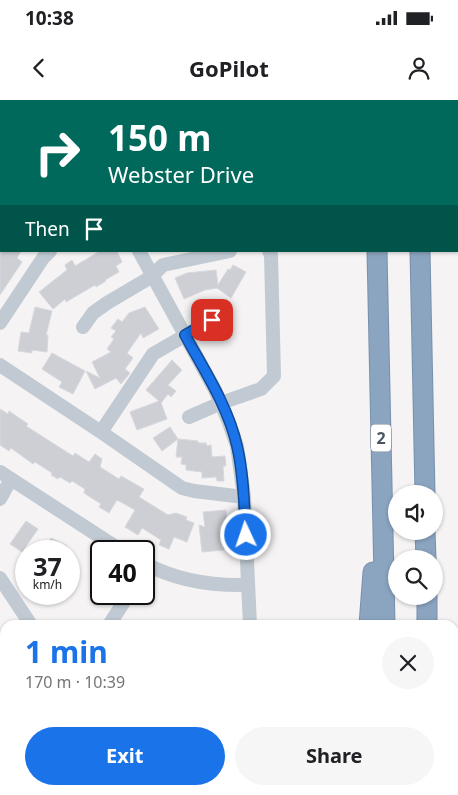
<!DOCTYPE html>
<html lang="en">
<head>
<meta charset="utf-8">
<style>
	:root { --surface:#fff; --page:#f6f6f6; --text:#202124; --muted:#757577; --accent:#1a73e8 }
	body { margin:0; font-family:"Noto Sans",sans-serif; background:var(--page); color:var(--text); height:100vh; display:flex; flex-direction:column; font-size:19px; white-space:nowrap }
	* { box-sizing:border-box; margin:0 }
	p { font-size:16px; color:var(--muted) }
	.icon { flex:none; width:28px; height:28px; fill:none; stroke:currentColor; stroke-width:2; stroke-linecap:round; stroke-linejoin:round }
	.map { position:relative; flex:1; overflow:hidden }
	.details { position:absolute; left:0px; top:520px; width:459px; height:175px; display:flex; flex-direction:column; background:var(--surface); border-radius:15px 15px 0 0; box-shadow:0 1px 4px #0004 }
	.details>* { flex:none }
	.banner { position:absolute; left:0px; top:0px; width:459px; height:152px; box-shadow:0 1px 4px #0004; background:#00695c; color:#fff; overflow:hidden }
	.controls { position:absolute; left:388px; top:385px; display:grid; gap:10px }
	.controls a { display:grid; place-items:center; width:55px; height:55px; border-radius:50%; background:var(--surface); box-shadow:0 1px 4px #0004; font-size:25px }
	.speed { position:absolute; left:15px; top:440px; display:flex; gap:10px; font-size:25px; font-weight:700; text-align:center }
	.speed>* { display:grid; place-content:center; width:65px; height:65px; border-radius:50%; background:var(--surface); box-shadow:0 1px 4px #0004; line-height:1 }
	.speed small { font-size:12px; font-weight:400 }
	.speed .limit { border:2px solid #111; border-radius:8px; background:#fff; color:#111 }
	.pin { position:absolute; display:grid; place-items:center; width:42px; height:42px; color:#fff; margin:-21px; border-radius:10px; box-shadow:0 2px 8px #0006 }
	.me { position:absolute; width:55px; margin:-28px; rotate:357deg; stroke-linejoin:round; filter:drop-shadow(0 0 4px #0008) }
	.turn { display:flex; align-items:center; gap:18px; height:105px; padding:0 25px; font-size:22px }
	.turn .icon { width:65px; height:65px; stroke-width:2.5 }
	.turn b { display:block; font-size:35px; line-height:42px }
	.then { display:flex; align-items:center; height:48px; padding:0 25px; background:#0003; gap:10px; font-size:19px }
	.round { display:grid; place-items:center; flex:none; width:52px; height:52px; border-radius:26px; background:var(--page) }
	.summary { display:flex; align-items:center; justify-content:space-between; height:85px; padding:0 25px }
	h1 { font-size:30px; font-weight:700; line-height:38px; color:var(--accent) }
	.button { display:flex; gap:10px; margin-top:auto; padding:10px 25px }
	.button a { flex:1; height:58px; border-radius:30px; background:var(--accent); color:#fff; font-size:20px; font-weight:700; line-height:58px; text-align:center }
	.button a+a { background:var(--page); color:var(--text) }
	.status { display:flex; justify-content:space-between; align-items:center; height:35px; padding:0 25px; background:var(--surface); direction:ltr }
	.status svg { height:14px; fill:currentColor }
	header { display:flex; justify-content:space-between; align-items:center; height:65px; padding:0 25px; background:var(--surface); font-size:22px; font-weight:700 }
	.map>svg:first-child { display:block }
	.green { fill:#c3f1d5 }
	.building { fill:#cdcfd5; stroke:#d7d9de }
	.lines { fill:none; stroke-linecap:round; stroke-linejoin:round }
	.highway-casing { stroke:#7690ad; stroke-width:21 }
	.minor { stroke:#c1cad2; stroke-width:14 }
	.highway { stroke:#8ba5c1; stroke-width:19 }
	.route-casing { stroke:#114b97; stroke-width:12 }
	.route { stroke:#1a73e8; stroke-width:9 }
	.labels { text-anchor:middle; stroke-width:4.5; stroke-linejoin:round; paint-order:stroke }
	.shield { fill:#fff; stroke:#808990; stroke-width:1 }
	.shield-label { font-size:16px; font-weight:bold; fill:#4a5661 }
</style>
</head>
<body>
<div class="status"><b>10:38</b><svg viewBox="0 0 49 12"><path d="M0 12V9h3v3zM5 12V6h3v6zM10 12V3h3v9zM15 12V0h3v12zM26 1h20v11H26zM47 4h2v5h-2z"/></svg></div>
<header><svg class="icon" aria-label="back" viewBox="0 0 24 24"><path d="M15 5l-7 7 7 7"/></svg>GoPilot<svg class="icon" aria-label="person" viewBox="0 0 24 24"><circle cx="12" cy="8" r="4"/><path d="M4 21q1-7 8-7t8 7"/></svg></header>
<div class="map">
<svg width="458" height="695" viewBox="0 0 458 695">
	<rect width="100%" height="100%" fill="#f5f3f3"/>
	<path class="green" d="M0,678l5,5v7h7l4,5h-16z
		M34,690h225l-1,5h-234z"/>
	<path class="building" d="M0,151h21l-4,7 5,4 -22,33z
		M100,151h17l5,11 -6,4 3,6 -14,8 1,1 -10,6 -1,-2 -29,17 -1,-3 -12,10 -14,-17 28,-22 -2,-5 7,-5 3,6z
		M233,165l13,7 -15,26 -14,-10 -12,2 -21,9 -9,-21 12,-5 29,-3 2,15 10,-16 2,1z
		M35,207l17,4 -6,24h2l-1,17 -15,-2v3l-14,-2 3,-19 8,1z
		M145,207l14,22 -16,9 -2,-5 -14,20 6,5 -8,11 5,4 -9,11 -5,-6 -21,11 -9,-18 14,7 -8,-16 19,-10 -4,-3 7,-10 -3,-2 5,-6 -5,-3 7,-9 4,3 7,-9z
		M52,253l33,18 -12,23 -14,-7 3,-5 -20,-13z
		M172,260l10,10 -14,15 8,6 -5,6 -3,-3 -7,9 6,16 -30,11 -7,-18 29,-11 -13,-11z
		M0,309l8,5 1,-3 19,13 -2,2 47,30 2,-3 14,9 6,-8 7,5 -2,8 19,12 2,-3 23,13 -5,8 29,18 8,-2 11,4 -1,3 8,3 -7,19 -13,-5 -5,12 -10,-4 2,-5 -19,-12 -4,7 -13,-8 10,-17 -18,-10 -8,13 -10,-6 2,-3 -17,-11 1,-4 -13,-8 -2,2 -10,-6 -2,2 -7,-4 1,-2 -17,-11 -2,2 -22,-16 -2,3 -9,-6z
		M170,327l8,12 20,2v2h8l1,3 4,-1 1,12 13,-1 1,10h-3l1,15h-7l-1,-4 -14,1v-6l-16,-2v-5l-5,-1 1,-7h-6l2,-18 -16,12 -9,-13z
		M226,410l2,32 -4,8 -22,2 -3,-27 6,2 -2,-15z
		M26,421l12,8 -16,23 -12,-8z
		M51,438l16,8 -3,5h-14l-5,-3z"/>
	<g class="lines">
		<defs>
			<path id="highway" d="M374,0v1
				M417,0v1
				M377,151l8,374
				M420,151l5,243
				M425,431l1,28
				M427,496v29
				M369,525l4,-53
				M388,690v5
				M431,690v5
				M355,695v-5"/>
		</defs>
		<use href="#highway" class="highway-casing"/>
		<path class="minor" d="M34,0v1
			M101,0v1
			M223,0v1
			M165,1v-1
			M139,151l76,139 13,30 9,26 7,51 6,128
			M0,223l43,-65 7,-7
			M83,227l10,-14 14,-10 44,-26 12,-12 67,-14
			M0,265l101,67 81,56 12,3 50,6
			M189,317l32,-14 40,-14 13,-13 -3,-121 -2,-4
			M101,332l52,-78 59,-34
			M0,372l122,79
			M0,399l11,-20
			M144,463c31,17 69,23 104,22
			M0,478l31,47
			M109,525l20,-31
			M106,695l3,-5
			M234,695v-5"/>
		<use href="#highway" class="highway"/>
	</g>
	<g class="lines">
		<defs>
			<path id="route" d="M212,220l-27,15c19,35 43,71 52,111 7,29 7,60 9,89"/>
		</defs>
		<use href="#route" class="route-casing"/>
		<use href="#route" class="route"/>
	</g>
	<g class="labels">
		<rect class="shield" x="371" y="324.5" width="20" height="27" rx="4"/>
		<g class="shield-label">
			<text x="381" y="344">2</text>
		</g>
	</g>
</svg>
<div class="controls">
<a><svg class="icon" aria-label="sound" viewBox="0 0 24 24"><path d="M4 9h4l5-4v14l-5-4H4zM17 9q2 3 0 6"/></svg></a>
<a><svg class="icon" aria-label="search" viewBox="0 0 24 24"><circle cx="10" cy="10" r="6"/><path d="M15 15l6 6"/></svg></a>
</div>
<div class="speed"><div>37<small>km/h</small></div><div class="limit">40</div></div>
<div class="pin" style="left:212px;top:220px;background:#d93025"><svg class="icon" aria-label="arrive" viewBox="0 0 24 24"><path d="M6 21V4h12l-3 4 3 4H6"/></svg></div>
<svg class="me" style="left:246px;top:435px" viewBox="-20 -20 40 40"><circle r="17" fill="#1a73e8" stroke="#fff" stroke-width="3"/><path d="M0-11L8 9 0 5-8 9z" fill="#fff"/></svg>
<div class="banner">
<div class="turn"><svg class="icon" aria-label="right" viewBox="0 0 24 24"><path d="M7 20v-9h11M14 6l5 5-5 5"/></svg><div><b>150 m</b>Webster Drive</div></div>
<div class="then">Then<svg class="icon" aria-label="arrive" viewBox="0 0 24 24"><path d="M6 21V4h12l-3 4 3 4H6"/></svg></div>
</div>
<section class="details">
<div class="summary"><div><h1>1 min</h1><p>170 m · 10:39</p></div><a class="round"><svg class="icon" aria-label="close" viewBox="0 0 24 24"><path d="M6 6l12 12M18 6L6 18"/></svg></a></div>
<div class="button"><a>Exit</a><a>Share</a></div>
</section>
</div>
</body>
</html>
